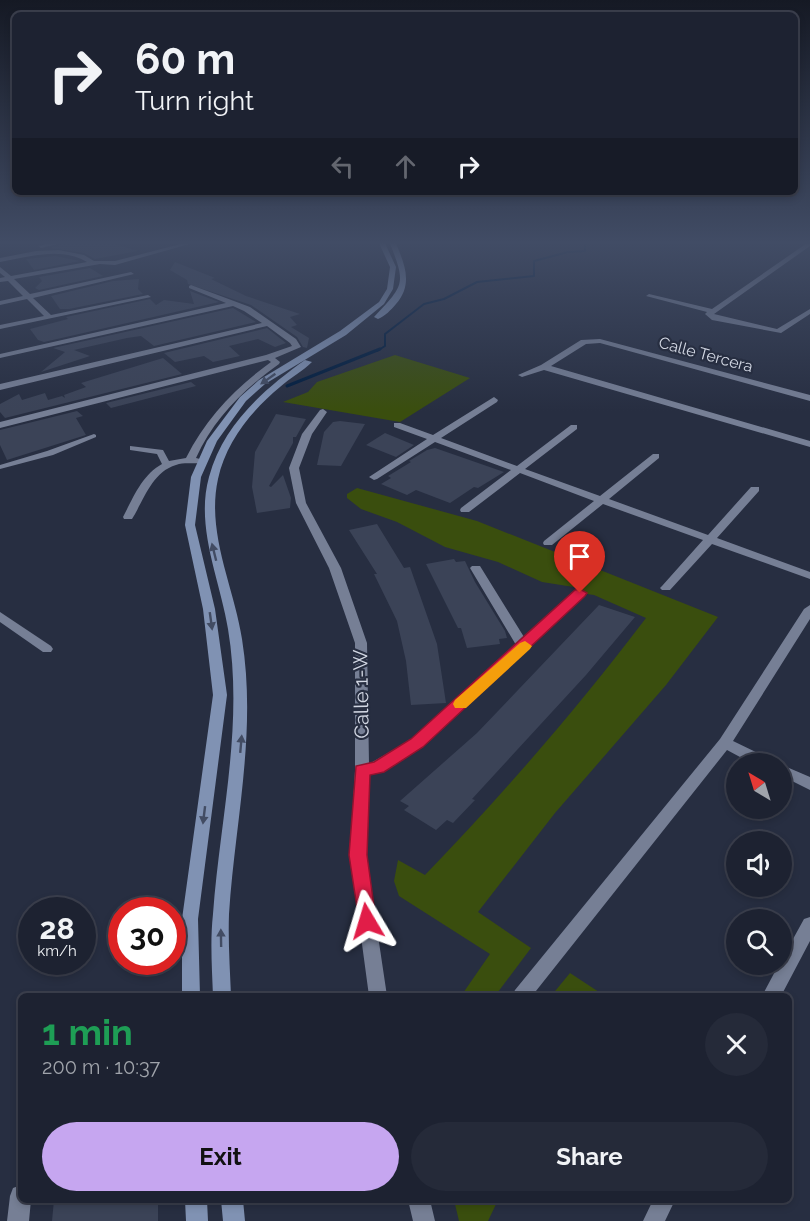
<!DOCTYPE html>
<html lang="en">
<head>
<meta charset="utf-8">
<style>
	:root { --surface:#1d2231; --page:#252a39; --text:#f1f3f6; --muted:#a0a4ab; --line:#3b3f4d; --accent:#c6a6f0 }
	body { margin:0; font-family:Raleway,sans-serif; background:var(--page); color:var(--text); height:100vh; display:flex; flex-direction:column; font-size:22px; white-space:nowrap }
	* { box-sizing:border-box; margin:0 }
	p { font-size:20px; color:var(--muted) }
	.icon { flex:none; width:33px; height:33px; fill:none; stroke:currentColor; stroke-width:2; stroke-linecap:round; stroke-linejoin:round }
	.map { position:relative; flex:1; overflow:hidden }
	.drawer { position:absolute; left:18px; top:993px; width:774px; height:210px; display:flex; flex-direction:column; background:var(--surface); border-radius:9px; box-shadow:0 3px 9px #0003,0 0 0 2px var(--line) }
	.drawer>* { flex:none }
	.banner { position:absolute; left:12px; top:12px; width:786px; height:183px; border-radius:9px; box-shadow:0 3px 9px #0003,0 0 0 2px var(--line); background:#1d2231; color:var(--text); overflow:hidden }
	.needle { width:39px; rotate:322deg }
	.fabs { position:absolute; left:726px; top:753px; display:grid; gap:12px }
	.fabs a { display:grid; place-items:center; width:66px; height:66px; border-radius:50%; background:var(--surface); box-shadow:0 3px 9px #0003,0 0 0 2px var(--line); font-size:30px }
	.speed { position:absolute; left:18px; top:897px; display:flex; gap:12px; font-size:30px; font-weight:700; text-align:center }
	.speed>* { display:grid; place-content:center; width:78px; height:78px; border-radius:50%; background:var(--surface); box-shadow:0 3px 9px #0003,0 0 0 2px var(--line); line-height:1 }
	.speed small { font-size:15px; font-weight:400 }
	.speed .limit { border:9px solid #d22; background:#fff; color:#111 }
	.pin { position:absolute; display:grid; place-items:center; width:51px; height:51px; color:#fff; margin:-62px -26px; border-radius:50% 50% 50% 0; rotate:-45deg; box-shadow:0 0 6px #0007 }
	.pin .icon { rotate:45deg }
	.me { position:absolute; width:66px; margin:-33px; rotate:353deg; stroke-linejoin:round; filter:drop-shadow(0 0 4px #0008) }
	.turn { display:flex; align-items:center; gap:21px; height:126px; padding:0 24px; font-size:27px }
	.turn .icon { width:78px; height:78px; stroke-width:2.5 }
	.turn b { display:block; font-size:42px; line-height:51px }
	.lanes { display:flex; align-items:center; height:57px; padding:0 24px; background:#0003; justify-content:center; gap:30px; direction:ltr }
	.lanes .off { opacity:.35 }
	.round { display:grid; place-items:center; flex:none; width:63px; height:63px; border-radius:32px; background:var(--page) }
	.headline { display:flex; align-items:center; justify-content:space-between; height:102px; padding:0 24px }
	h1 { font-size:36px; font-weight:700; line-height:45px; color:#1e9e55 }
	.primary-button { display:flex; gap:12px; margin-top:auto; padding:12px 24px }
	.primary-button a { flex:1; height:69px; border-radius:36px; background:var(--accent); color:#111; font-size:24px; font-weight:700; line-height:69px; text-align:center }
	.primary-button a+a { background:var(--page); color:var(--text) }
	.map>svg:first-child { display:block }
	.green { fill:#3a4e0e }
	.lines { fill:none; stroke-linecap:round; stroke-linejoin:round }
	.stream-far1 { stroke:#001d3f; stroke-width:2 }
	.stream { stroke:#001d3f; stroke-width:3 }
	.building { fill:#3b4357 }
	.lane { fill:#767f95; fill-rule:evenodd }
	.street { fill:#767f95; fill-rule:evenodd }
	.secondary { fill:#8092b3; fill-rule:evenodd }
	.oneway { fill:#424c63 }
	.route { fill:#e11d48; stroke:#92132f; stroke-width:1.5 }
	.slow { fill:#f59e0b }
	.labels { text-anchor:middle; stroke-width:4.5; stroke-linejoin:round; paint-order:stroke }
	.far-street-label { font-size:16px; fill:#d3d8e4; stroke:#272e41 }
	.street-label { font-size:20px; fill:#d3d8e4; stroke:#272e41 }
</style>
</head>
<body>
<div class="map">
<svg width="810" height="1221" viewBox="0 0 810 1221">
	<rect width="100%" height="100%" fill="#272e41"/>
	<path class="green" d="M395,355l75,23 -70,44 -117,-20 25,-10 9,-10z
		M357,488l120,33 241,96 -52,68 -111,128 -77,99 53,36 -36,48h-34l29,-42 -91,-58 -5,-15 4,-21 27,15c79,-82 152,-166 221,-257l-52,-23 -14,-2v-5l-38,-6 -44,-20 -53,-15 -48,-25 -36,-13 -14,-11v-4z
		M570,973l35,23h-54z
		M454,1200h44l-10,21h-29z"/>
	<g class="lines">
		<path class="stream-far1" d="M377,351l8,-5v-12l39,-30 20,-5 33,-17 57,-6v-15l34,-9 17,-1v-10"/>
		<path class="stream" d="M287,386l93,-37"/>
	</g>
	<path class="building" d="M72,241h32l34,10 -43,8 -11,-6 -34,-5z
		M55,256l25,5 -46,9 -8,-11z
		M175,262l40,16 -4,1 35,17 54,18 -10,3 7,8 -6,2 18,11 -2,10 -4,-1 -6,-10 -46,-32 -63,-21 -1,-4 -17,-10z
		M90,268l13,8 -64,14 -4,-2 7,-7 -3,-4z
		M139,279l-1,10 5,5 -74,15h-9l-9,-13 62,-15z
		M190,291l29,11 -175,40 -6,-2 -8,-11 38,-10 -2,-2 84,-18 6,6 8,-5 30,4z
		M233,308l23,14 -102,24 -13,-10 -14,2 -53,12 16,6 -49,16 24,-20 -12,-4z
		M267,328l19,15 -11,4 -17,-8 -29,7 11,10 -27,6 -9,-6 -29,6 -11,-9z
		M163,358l19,16 -177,44 -5,-6v-8l19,-10 3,6 23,-7 3,7 14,-4 3,2 -1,-3 22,-8 -5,-4z
		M191,382l5,4 -85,22 -5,-5z
		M77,411l6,5 -7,2 10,17 -79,25 -7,-15v-15z
		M276,414l30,5 -10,18h-3v6l-24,43 2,1 12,-12 8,23 -1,10 -33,5 -5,-26 3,-35z
		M340,421l25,3 -24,42 -24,-1 7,-33 9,-10z
		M385,433l29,12 -18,12 -30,-12z
		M435,448l69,24 -26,16 -4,-1 -24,16 -34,-13 -9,5 -26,-11 10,-6 -3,-2 23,-14 -2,-1 18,-11z
		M377,524l27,44 6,-1 27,77 9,59 -35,2 -5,-44 -9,-40 -23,-47h3l-28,-44z
		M454,559l2,3 9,-1 10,21 30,49 2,7 -8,1 1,5 -33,4 -6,-20h-3l-32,-64z
		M599,605l36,12 -49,58 -114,124 3,1 -22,23 -6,-3 -11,10 -32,-20 5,-4 -9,-5 77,-68z
		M54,1200h104v21h-106z"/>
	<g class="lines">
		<path class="lane" d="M94,434l2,1v2l-43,18 -53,14v-4l47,-14z"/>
		<path class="street" d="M60,241h10l-29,7 -3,-2z
			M192,241h8l-85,24 -15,-1 -86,15 16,15 101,-22 3,2 -101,24 18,17 97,-20 3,2 -151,32v-4l44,-9 -17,-17 -27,6v-4l23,-5 -15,-15 -8,1v-4l5,-1 -5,-4v-6l11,9 76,-14c-27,-16 -58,-5 -87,0v-4l36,-7 23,-1 25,5 10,6h21z
			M810,241v5l-96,68 63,15 33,-20v5l-29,19 -69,-13 -7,-6 2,-2 -61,-16 3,-2 63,15z
			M191,285l59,22 46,32 5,8 -26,11 5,4 -1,2c-35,25 -65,54 -83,94l4,1v4c-8,1 -16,-1 -24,2 -24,7 -32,35 -44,54h-8l-1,-2c10,-19 19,-42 39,-53l-5,-10 -27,-4v-4l33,4 6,11 17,-3c20,-40 49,-70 85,-96l-3,-2 -268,68v-6l266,-67 26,-9 -2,-3 -23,-17 -267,64v-6l262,-61 -18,-12 -11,-5 -233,52v-4l226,-51 -37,-15v-2z
			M600,339l210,56v6l-210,-58 -14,1 -35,22 259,75v6l-266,-77 -22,7 -4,-2 23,-10 40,-25z
			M494,397l4,3 -1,2 -56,36 76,28 54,-41h6v4l-52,40 75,27 53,-42h6v4l-50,41 99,36 43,-48h8v4l-42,47 93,34v7l-98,-35 -42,46h-8l-2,-2 2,-2 41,-46 -100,-36 -51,41h-8l-1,-2 1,-2 50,-40 -74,-28 -51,39h-8l-1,-2 1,-2 50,-38 -76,-28 -58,37 -3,1 -5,-3 58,-38 -33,-12v-4h6l33,12z
			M323,409l4,3 -15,22 -13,34 7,35 35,65 26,75 2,121 43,-25 104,-94 -46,-77 2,-2h8l44,71 52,-46 4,-2 6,4 -56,53 -2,4 -3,1 -103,96 -39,24 -14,4 -3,80 21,141h-18l-19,-141 5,-84v-128l-26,-75 -33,-65 -7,-35 13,-34 18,-24z
			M810,605v14l-77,122 39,19 2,4h-21l-26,-14 -195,246h-20l3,-6 205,-251 84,-130z
			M0,612l51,34 2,3 -2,3h-8l-43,-30z
			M782,765l28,12v13l-28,-14z
			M810,917v24l-29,55h-19l17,-32h3v-5l22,-40z
			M21,1185v15h10l-2,21h-22l3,-25 3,-8z
			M408,1200h22l5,21h-22z
			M653,1200h22l-10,21h-22z"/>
		<path class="secondary" d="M378,241h6l12,26 -3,22 -9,15 -38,31 -81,49 -19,17 -29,40 -16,36 -6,48 20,84 12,86 -29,224 2,77h-18v-77l31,-224 -10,-86 -18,-84 6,-48 16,-36 33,-44 19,-17 81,-49 39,-29 8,-13 3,-22z
			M389,241h6c9,22 19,42 1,63 -5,6 -11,12 -18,15l-4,-2c31,-33 32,-33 15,-76z
			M305,360l7,2c-9,9 -22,16 -32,25 -29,24 -54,55 -62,92 -12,54 16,108 24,160 15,93 -7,183 -13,275 -1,28 1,55 2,82h-18c-1,-27 -3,-55 0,-82 7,-96 31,-189 15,-285 -8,-49 -33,-102 -19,-152 14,-52 54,-87 96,-117z
			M185,1200h22l1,21h-22z
			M221,1200h22l2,21h-22z"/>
	</g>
	<defs><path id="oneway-solid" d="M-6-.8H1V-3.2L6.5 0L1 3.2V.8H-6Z" transform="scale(1.5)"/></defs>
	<g class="oneway">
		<use href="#oneway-solid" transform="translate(268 379) rotate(145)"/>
		<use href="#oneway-solid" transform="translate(214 552) rotate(-104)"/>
		<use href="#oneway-solid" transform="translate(211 621) rotate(82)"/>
		<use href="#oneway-solid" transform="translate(241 744) rotate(-85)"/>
		<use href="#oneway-solid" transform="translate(204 815) rotate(97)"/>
		<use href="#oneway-solid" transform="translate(221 938) rotate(-91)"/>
	</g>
	<linearGradient id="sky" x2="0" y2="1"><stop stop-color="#151924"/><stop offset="0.59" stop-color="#414c65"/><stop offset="1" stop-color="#414c65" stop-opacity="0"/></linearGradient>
	<rect width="810" height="411" fill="url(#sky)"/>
	<path class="route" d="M580,589l7,4 -2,3 -162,151 -39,25 -14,3 -3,80 9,66 -3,6 -6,2 -7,-2 -11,-72 7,-89 18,-4 37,-23 164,-149z"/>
	<path class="slow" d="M525,641l7,5 -2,3 -64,59h-11l-2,-4 2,-4 65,-57z"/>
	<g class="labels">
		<g class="far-street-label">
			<text transform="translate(706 354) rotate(15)" y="6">Calle Tercera</text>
		</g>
		<g class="street-label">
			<text transform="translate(361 694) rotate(-91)" y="7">Calle 1-W</text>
		</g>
	</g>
</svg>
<div class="fabs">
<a><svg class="needle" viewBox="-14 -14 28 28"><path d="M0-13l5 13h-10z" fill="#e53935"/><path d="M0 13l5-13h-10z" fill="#a0a4ab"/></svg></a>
<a><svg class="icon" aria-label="sound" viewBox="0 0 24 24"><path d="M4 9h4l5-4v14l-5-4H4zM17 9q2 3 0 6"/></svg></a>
<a><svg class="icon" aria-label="search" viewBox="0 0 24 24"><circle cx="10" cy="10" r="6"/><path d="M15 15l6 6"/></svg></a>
</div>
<div class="speed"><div>28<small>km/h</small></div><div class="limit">30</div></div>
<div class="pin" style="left:580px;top:593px;background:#d93025"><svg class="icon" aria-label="arrive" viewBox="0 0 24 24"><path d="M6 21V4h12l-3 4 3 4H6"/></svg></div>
<svg class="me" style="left:367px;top:921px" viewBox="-20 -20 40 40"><path d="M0-17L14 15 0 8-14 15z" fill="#e11d48" stroke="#fff" stroke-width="4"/></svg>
<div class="banner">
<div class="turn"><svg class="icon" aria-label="right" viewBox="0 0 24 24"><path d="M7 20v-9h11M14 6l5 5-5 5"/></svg><div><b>60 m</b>Turn right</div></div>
<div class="lanes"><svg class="icon off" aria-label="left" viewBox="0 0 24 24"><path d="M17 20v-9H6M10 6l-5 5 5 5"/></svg><svg class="icon off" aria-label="ahead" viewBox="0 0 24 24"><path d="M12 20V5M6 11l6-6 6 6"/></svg><svg class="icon" aria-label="right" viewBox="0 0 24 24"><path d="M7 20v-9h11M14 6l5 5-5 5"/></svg></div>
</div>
<section class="drawer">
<div class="headline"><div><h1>1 min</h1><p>200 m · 10:37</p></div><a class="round"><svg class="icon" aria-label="close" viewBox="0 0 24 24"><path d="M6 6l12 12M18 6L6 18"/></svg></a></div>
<div class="primary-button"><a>Exit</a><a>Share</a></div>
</section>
</div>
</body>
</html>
